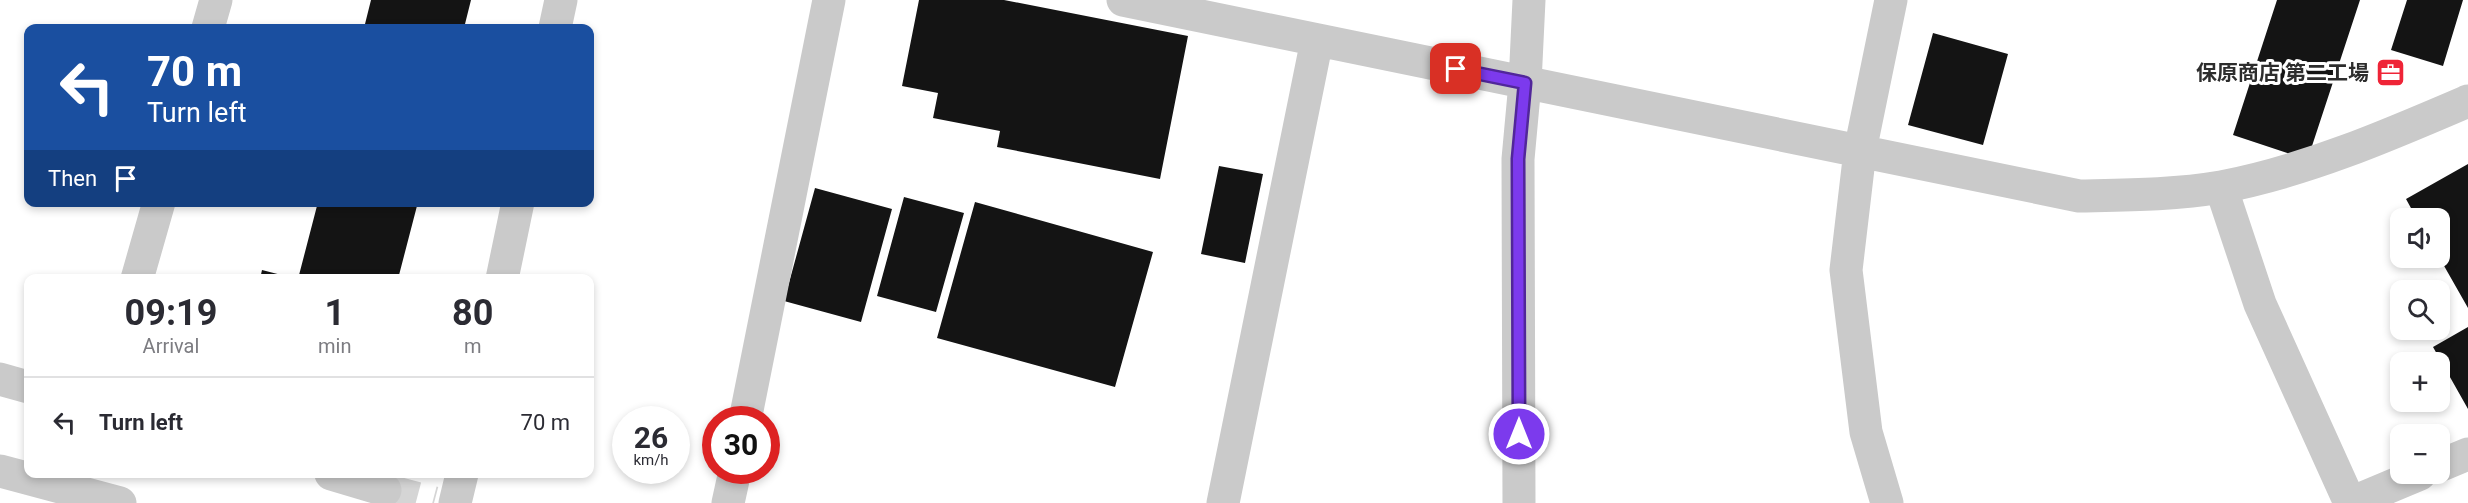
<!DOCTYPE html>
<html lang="en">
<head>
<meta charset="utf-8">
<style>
	:root { --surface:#fff; --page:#f2f2f3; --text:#2b2b33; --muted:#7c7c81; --line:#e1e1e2 }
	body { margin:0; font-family:Roboto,"Noto Sans JP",sans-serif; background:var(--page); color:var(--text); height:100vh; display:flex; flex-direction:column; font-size:22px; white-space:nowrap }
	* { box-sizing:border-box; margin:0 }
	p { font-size:20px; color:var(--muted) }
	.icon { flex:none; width:33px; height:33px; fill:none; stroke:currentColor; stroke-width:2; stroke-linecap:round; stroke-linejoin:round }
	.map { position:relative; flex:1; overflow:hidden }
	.details { position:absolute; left:24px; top:274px; width:570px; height:204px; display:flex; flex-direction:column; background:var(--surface); border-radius:12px; box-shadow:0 3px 9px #0003 }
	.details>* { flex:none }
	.guide { position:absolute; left:24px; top:24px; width:570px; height:183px; border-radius:12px; box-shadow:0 3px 9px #0003; background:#1a4fa0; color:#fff; overflow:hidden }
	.tools { position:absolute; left:2390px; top:208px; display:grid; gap:12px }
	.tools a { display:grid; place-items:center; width:60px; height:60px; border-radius:12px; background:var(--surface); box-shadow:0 3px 9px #0003; font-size:30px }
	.speed { position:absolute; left:612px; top:406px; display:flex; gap:12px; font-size:30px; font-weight:700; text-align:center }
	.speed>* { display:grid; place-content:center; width:78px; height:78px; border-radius:50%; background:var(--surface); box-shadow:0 3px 9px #0003; line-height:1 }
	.speed small { font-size:15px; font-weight:400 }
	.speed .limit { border:9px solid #d22; background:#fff; color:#111 }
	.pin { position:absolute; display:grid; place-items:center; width:51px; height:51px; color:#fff; margin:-26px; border-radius:12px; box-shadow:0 3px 9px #0006 }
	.me { position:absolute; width:66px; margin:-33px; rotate:0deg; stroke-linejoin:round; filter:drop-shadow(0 0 4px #0008) }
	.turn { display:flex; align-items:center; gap:21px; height:126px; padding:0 24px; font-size:27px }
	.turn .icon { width:78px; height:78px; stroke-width:2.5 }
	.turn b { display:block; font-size:42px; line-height:51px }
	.then { display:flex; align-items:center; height:57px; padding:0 24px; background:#0003; gap:12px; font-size:22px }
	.eta { display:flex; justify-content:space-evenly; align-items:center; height:102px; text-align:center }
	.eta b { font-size:36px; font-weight:700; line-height:42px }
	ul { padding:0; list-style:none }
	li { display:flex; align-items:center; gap:18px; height:90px; padding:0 24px; border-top:2px solid var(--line) }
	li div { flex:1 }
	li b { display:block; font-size:22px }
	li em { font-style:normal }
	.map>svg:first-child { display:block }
	.building { fill:#141414 }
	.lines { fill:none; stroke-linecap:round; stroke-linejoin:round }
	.minor-tunnel { stroke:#d5d5d5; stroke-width:33; stroke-dasharray:33 16; stroke-linecap:butt }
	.minor { stroke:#cacaca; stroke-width:33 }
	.route-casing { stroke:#51269a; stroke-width:15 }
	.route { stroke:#7c3aed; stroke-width:10 }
	.labels { text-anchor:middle; stroke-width:6; stroke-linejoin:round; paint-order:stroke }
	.poi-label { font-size:21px; font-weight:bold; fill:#2d2d2d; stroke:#fff; text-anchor:end }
</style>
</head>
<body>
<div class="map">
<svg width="2468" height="503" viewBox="0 0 2468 503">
	<rect width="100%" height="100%" fill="#fff"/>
	<path class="building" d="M371,0h100l-7,28h-100z
		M919,0h85l184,36 -28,143 -163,-32 3,-16 -67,-13 5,-25 -36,-7z
		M2277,0h83l-48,146 -22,8 -57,-19z
		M2407,0h56l-20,66 -52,-16z
		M1933,33l75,21 -25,91 -75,-20z
		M2468,164v144l-29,-51v-38h-22l-11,-20z
		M1219,166l44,8 -18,89 -44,-9z
		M815,188l77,21 -31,113 -77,-21z
		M904,197l60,16 -28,99 -59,-16z
		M318,202h100l-20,77h-100z
		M975,202l178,50 -38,135 -178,-49z
		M262,270l31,8v1h-33z
		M2468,327v82l-35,-62z"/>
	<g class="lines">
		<path class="minor-tunnel" d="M385,490l49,13"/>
		<path class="minor" d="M1123,0l956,196c47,-1 95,-1 142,-9 85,-16 168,-52 247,-86
			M208,28l8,-28
			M555,28l6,-28
			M2221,187l39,117 90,199
			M137,279l22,-77
			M502,279l16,-77
			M0,379l28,8
			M745,420l84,-420
			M2439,466l29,-12
			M0,471l120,32
			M331,474l54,16
			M455,503l7,-29
			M728,503l7,-32
			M1223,503l94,-463
			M1519,503l-1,-344 7,-76 4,-83
			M1887,503l-21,-71 -20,-162 14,-119 31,-151
			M2351,503l69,-29"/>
	</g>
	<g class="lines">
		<defs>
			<path id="route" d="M1456,69l69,14 -7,76 1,275"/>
		</defs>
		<use href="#route" class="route-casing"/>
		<use href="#route" class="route"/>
	</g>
	<defs>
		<symbol id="office-square" viewBox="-11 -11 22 22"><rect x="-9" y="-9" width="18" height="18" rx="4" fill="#ef2437" stroke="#fff"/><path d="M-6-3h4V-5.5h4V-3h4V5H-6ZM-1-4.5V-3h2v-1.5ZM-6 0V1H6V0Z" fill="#fff"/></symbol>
	</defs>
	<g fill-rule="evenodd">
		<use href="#office-square" x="2374" y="56" width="33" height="33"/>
	</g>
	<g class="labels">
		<g class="poi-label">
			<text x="2369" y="80">保原商店 第二工場</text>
		</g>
	</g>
</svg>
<div class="tools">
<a><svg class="icon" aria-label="sound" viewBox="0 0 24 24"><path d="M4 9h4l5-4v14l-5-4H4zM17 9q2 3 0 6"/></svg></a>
<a><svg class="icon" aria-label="search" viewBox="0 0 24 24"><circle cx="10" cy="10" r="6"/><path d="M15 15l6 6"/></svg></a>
<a>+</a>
<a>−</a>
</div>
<div class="speed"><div>26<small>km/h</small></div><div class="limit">30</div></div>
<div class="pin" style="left:1456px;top:69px;background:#d93025"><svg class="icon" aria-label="arrive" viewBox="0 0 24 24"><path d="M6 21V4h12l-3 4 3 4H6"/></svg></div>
<svg class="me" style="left:1519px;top:434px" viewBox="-20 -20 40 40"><circle r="17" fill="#7c3aed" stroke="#fff" stroke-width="3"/><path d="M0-11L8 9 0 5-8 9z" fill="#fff"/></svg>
<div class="guide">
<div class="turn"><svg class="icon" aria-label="left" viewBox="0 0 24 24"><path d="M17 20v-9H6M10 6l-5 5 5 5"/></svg><div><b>70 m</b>Turn left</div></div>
<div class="then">Then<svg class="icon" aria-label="arrive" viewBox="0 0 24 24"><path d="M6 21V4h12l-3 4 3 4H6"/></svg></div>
</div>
<section class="details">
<div class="eta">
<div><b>09:19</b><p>Arrival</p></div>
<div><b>1</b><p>min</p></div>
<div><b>80</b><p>m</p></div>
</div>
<ul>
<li><svg class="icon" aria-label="left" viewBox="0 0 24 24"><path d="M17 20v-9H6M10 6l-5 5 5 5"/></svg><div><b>Turn left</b></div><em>70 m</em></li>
</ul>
</section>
</div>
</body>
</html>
